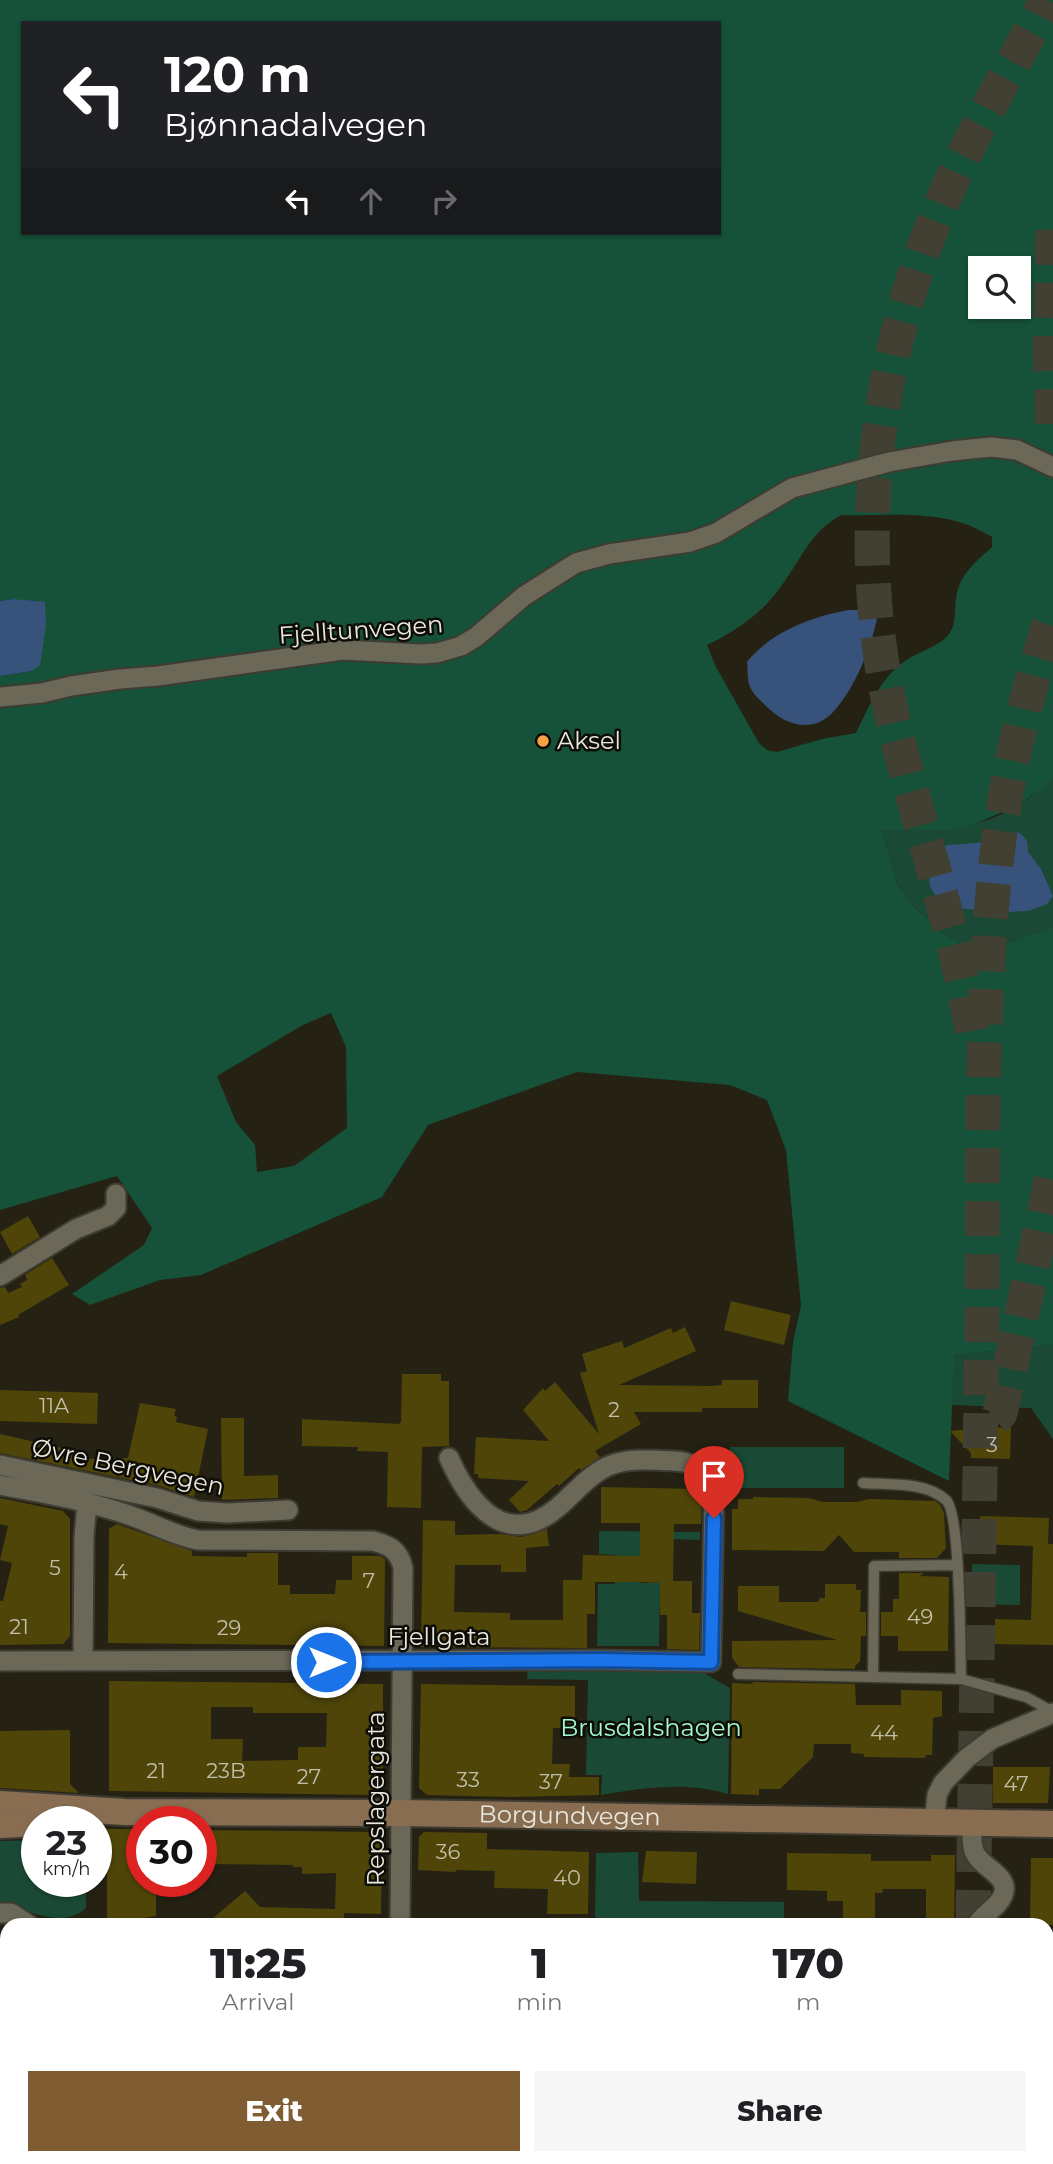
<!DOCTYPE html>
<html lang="en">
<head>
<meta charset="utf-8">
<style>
	:root { --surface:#fff; --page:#f6f6f6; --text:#202124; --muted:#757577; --accent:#805c33 }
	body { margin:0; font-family:Montserrat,sans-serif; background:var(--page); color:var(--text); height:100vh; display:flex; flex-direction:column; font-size:26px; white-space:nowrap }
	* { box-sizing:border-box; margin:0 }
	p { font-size:23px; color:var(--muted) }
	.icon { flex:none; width:38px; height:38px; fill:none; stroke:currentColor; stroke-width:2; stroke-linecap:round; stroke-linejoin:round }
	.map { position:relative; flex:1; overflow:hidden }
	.panel { position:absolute; left:0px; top:1918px; width:1054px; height:247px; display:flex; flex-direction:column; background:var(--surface); border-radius:21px 21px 0 0; box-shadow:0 2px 5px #0004 }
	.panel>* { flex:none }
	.hud { position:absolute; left:21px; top:21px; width:700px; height:214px; border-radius:0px; box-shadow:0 2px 5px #0004; background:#202124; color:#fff; overflow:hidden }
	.tools { position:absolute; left:968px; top:256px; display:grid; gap:14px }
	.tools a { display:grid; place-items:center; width:63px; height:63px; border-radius:0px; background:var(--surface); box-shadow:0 2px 5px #0004; font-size:35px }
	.speed { position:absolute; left:21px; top:1806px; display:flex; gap:14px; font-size:35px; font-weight:700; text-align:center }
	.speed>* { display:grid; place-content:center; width:91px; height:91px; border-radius:50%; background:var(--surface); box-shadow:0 2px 5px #0004; line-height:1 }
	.speed small { font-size:18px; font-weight:400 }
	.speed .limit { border:10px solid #d22; background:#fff; color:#111 }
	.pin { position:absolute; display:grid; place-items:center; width:60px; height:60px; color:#fff; margin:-72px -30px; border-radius:50% 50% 50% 0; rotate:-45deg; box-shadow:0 0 7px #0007 }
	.pin .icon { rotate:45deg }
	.me { position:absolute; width:77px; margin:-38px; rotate:90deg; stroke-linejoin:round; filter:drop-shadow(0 0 5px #0008) }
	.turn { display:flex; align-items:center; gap:24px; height:147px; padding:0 28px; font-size:32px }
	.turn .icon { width:91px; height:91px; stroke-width:2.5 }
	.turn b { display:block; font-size:49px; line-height:60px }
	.lanes { display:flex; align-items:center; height:66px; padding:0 28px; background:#0003; justify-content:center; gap:35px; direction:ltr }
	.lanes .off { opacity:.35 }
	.eta { display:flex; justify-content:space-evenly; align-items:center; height:119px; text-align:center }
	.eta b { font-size:42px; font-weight:800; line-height:49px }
	.primary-button { display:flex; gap:14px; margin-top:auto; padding:14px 28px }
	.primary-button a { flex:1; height:80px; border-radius:0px; background:var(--accent); color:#fff; font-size:28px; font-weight:800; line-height:80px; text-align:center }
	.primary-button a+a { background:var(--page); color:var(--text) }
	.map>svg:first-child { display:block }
	.built { fill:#2f2b17 }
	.green { fill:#1a4a35 }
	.forest { fill:#155239; fill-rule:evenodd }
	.water { fill:#37537c }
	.building { fill:#4f4509; fill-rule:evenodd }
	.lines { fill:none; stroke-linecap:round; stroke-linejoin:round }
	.highway-tunnel { stroke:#424032; stroke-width:35; stroke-dasharray:35 18; stroke-linecap:butt }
	.lane-casing { stroke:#3e3c32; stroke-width:13 }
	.street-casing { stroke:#3e3c32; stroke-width:23 }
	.secondary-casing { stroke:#3e3c32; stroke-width:30 }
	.highway-casing { stroke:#3e3c32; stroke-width:38 }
	.lane { stroke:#6b6858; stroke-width:10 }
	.street { stroke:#6b6858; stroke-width:19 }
	.secondary { stroke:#886d51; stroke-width:26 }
	.highway { stroke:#cd7a42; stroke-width:35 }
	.route-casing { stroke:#114b97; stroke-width:18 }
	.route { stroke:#1a73e8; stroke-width:12 }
	.poi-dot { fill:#f5a345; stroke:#0d0c06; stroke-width:2.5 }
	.labels { text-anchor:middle; stroke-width:5; stroke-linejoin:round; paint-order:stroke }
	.number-label { font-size:21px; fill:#c2bfa9 }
	.street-label { font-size:24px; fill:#e9e8de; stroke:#0d0c06 }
	.poi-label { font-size:24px; fill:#e9e8de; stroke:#0d0c06; text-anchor:start }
	.park-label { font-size:24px; fill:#a2facd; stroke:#0d0c06 }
</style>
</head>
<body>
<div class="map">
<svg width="1053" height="2164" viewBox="0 0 1053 2164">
	<rect width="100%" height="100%" fill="#252214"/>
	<path class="built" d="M0,1986l5,1v86l-5,10z
		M1046,2006h7v138l-7,1z"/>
	<path class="green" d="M1053,780v147l-49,17h-43l-18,-11 -32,-29 -14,-20 -15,-54c50,0 91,2 136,-24 13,-8 22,-19 35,-26z
		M1053,1345v94l-22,-31 -79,-3 1,-50z
		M730,1447h114v41h-114z
		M599,1531l101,1v8l-27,-1 -1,17h-34l1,27h21l-1,63h-62l1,-62h17l1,-29 -17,-1z
		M972,1564l48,1v40l-48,-1z
		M528,1668h167l35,20 -2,106c-41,-13 -86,-6 -127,1l1,-20h-16l2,-95 -61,-1z
		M37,1840v41h30l1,8 18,3v16c-26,23 -56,0 -86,-3v-64z
		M638,1852l1,49 145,1v23h-237v-4l48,-1 1,-67z"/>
	<path class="forest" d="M0,0h1053v780l-34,25 -52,22 -21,3h-64l15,54 14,20 32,29 18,11h43l49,-17v418l-99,10 -5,126 -161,-80 5,-59 8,-36 -15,-156 -19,-50 -37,-15 -153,-13 -149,53 -46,72 -181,78 -41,5 -70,25 -18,-11 72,-49 8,-17 -35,-52 -117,34v-534l32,-5 -19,-72 -13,2zM23,23h696v210h-696zM980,268h38v38h-38zM842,515c39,1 83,-4 120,8 11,3 21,9 30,14v10c-14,13 -31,26 -35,46 -3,12 0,31 -8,41 -9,12 -28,17 -41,25 -27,17 -38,46 -52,74l-34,6 -45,13 -10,-2 -8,-7 -43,-76 -9,-22c29,-14 53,-30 72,-56 20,-25 32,-60 63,-74zM331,1013l15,34 1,81 -53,38 -37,6 -2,-27 -19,-23 -19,-46 86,-51z"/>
	<path class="water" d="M13,599l32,3 1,23 -6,40 -8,6 -32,5v-75z
		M848,610h11l18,9c-7,31 -21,67 -43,92 -21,24 -50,14 -69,-6 -6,-6 -14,-13 -16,-21 -2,-7 -1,-15 -2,-22 24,-30 64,-45 101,-52z
		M1011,832l9,1 7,8 1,11 13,17 12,27 -6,8 -19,7 -21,1 -53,-4 -18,-12 -6,-9 -2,-22 4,-10 7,-7 9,-3 42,-3z"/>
	<path class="building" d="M28,1216l12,21 -28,17 -12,-22z
		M52,1258l17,27 -51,30 1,2 -19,8v-37l5,-1 3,6 14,-6 -2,-3 7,-4 -2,-5z
		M731,1301l60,14 -7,30 -60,-15z
		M685,1327l11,24 -77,34 92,1 11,-1v-5h36v28h-56v4h-68l7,12 -46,27 5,6 -19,13 -2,-2 -20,18 -2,-2 -30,26 -7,2 -11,-12 20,-19 -51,-3v-4h-4l2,-37 73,4 -26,-31 20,-22 2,3 10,-9 44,52 -19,-61 7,-2 -5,-17 40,-13 2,7 47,-20 2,5z
		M402,1374h39v7h8v65l-27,1 -1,61 -34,-1 1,-55 -31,-1 1,-4 -56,-1v-27l97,5 2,-2z
		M0,1390l98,3 -1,31 -97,-3z
		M140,1403l36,6 -2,7 3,1 -1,5 32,7 -14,68 -34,-11 -160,-33v-19l84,19v6l44,-1z
		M221,1418h23v58l34,-1v23l-56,2z
		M994,1427l17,1 -1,31 -39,-1v-5l-21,-22z
		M601,1487l97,2 4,10 -1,25h-27l-1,57h19v32h8l-1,37 -32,-1v-34h-7v-32l-20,-1h-45v32h-8v34l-166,-1 2,-127 32,1v14l46,-1 20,3 26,-8 2,17 -23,2v24h-25v-7h-46l-1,47 56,1v7h53v-40h19l1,-25 57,1v-33h-39z
		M753,1497l56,1 14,4h33l14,-3 65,2 5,4 4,8 2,35 -9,10h-38v-6h-45l-15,-17 -15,16 -92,-1v-41h6v-10h15z
		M0,1498l63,13 7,8v117l-7,8 -63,1v-44h3l9,-38 -12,-3 8,-34 -8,-2z
		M980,1516l69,2 -1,26h5v101l-58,-1v-25l36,1 2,-74 -54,-2z
		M117,1524l75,27v5l55,1v-4h31v32h12v9h45l1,-14h16v-24h28l5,3 -1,87 -276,-3 1,-114z
		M899,1573h25l-4,3 29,1 -1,74h-50v-15h-17v-24h12v-13h6z
		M825,1584h31v6h5l-1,22h6v24h-5l-1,25 -5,5v3l-116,-2 -7,-9v-17l105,-1 -99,-29v-25h41v16h39l2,-4h5z
		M109,1681l274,3v30h-10l-2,36h12v37l-8,8 -266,-4zM211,1707h42v6h74l-1,34h-28v13l-56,1 1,-22h-32z
		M752,1682l103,2 1,21h45v-15l41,1v25l-9,2 -1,37h-6l-1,3 -61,-1v-3l-13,-1v-9h-37l-1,13 -33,32h-21v6l-28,-1 1,-111 21,1z
		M421,1684l154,2v39h-13v3h-9l-1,36h18l-1,13h30v18l-89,2 -83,-2 -8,-7z
		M70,1730v54l9,9 -79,-5v-57z
		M993,1767h57l-2,36h-55z
		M107,1829h35v52h14v35l-18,3v6h-31z
		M201,1830l174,2 7,7 -1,75 -37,-1v12h-139l40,-34 15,16 75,2 1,-36 -34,1v-7h-9v-2l-92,-1z
		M424,1832l63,1v16l102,3 -1,62h-41l1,-25 -54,-1 1,-17 -38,-1 -2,2 -37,-2 1,-33z
		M646,1851l51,1 -1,32 -54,-2z
		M787,1853l84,1v7h60v-6h24l-1,70h-28v-36h-43l-1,4h-7v32h-32v-24h-16v-10l-40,-1z
		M1031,1858h22v67h-23z"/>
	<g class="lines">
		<path class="highway-tunnel" d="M1053,230l-3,117 3,82
			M972,1031c-18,-107 -55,-209 -80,-315 -38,-164 -20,-339 42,-494 30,-77 75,-149 113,-222
			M994,1418l6,-5 53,-240
			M973,1925c3,-208 7,-415 9,-623 2,-154 -3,-318 18,-470 10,-74 29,-148 53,-219"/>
		<defs>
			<path id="lane" d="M863,1483c25,2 62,-2 83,17 15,14 14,151 15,179
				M738,1674l223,5 65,18 27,15
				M873,1677l1,-111 84,-1"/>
			<path id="street" d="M0,697l42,-4 29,-7 49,-7 38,-3 185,-26 78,4 16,-1 24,-7 15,-9 48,-41 52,-33 33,-9 81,-12 26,-9 76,-45 97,-26 63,-11 39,-4 26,3 36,17
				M0,1276l76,-47 32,-13 8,-8v-14
				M0,1465l157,33 41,13 29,2 61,-3
				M0,1485c45,8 94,17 137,33 21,8 39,18 61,22l175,1c16,4 26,9 30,27l-3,357
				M0,1661l601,-1 110,2 3,-165c-7,-24 -13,-34 -39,-36 -20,-1 -46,-3 -64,4 -21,8 -37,29 -54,43 -51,43 -88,-5 -108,-50
				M83,1661l1,-124 3,-34
				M934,1823l3,-28 6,-12 24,-25 25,-19 61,-26
				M972,1823c0,9 -1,19 2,28 6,17 37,24 29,44 -5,13 -20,18 -26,30
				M0,1913h11l18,12
				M0,1982h7
				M1046,2010h7
				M1046,2128h7"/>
			<g id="secondary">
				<path id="s1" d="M0,1804l125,8 275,1 653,11"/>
				<path d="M0,1825l37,-2"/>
			</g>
			<path id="highway" d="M0,2102l7,-12
				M0,2159l219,5
				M476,2164l73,-6 214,3 290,-1"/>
		</defs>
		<use href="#lane" class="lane-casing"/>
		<use href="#street" class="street-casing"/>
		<use href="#secondary" class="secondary-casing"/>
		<use href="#highway" class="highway-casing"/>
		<use href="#lane" class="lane"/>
		<use href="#street" class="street"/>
		<use href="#secondary" class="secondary"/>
		<use href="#highway" class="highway"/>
	</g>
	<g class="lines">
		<defs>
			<path id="route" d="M326,1662l275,-2 110,2 3,-144"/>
		</defs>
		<use href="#route" class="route-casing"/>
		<use href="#route" class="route"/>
	</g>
	<circle class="poi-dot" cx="543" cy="741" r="7"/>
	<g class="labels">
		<g class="number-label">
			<text x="54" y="1413">11A</text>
			<text x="614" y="1417">2</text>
			<text x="992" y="1452">3</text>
			<text x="55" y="1575">5</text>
			<text x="121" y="1579">4</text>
			<text x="369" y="1588">7</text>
			<text x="920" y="1624">49</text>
			<text x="19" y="1634">21</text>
			<text x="229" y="1635">29</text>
			<text x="884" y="1740">44</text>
			<text x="156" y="1778">21</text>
			<text x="226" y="1778">23B</text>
			<text x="309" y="1784">27</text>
			<text x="468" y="1787">33</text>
			<text x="551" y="1789">37</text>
			<text x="1016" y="1791">47</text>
			<text x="448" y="1859">36</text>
			<text x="567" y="1885">40</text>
		</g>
		<g class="street-label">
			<text transform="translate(361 630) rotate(-4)" y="8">Fjelltunvegen</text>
			<text transform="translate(128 1467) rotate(12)" y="8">Øvre Bergvegen</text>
			<text x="439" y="1645">Fjellgata</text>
			<text transform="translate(376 1799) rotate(-90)" y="8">Repslagergata</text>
			<text dy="8" stroke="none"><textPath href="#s1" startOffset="570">Borgundvegen</textPath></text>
		</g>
		<g class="poi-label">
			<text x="557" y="749">Aksel</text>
		</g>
		<g class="park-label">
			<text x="651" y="1736">Brusdalshagen</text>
		</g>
	</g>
</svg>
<div class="tools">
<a><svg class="icon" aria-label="search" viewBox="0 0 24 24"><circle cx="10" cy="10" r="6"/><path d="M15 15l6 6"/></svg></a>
</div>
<div class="speed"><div>23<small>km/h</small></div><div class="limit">30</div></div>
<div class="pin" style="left:714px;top:1518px;background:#d93025"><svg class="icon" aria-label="arrive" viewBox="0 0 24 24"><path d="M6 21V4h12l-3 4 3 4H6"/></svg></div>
<svg class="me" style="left:326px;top:1662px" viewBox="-20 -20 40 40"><circle r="17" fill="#1a73e8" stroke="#fff" stroke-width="3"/><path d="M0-11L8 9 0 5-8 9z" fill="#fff"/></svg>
<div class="hud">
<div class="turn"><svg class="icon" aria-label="left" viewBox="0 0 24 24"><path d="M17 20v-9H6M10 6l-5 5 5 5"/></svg><div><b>120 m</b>Bjønnadalvegen</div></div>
<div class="lanes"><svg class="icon" aria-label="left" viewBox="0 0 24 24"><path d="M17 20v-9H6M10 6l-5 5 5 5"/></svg><svg class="icon off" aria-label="ahead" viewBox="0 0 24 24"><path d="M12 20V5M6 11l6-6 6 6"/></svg><svg class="icon off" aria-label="right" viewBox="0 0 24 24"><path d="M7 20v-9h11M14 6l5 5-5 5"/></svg></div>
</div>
<section class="panel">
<div class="eta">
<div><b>11:25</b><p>Arrival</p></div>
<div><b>1</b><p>min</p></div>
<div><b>170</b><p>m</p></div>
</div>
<div class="primary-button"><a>Exit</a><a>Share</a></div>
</section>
</div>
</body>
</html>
